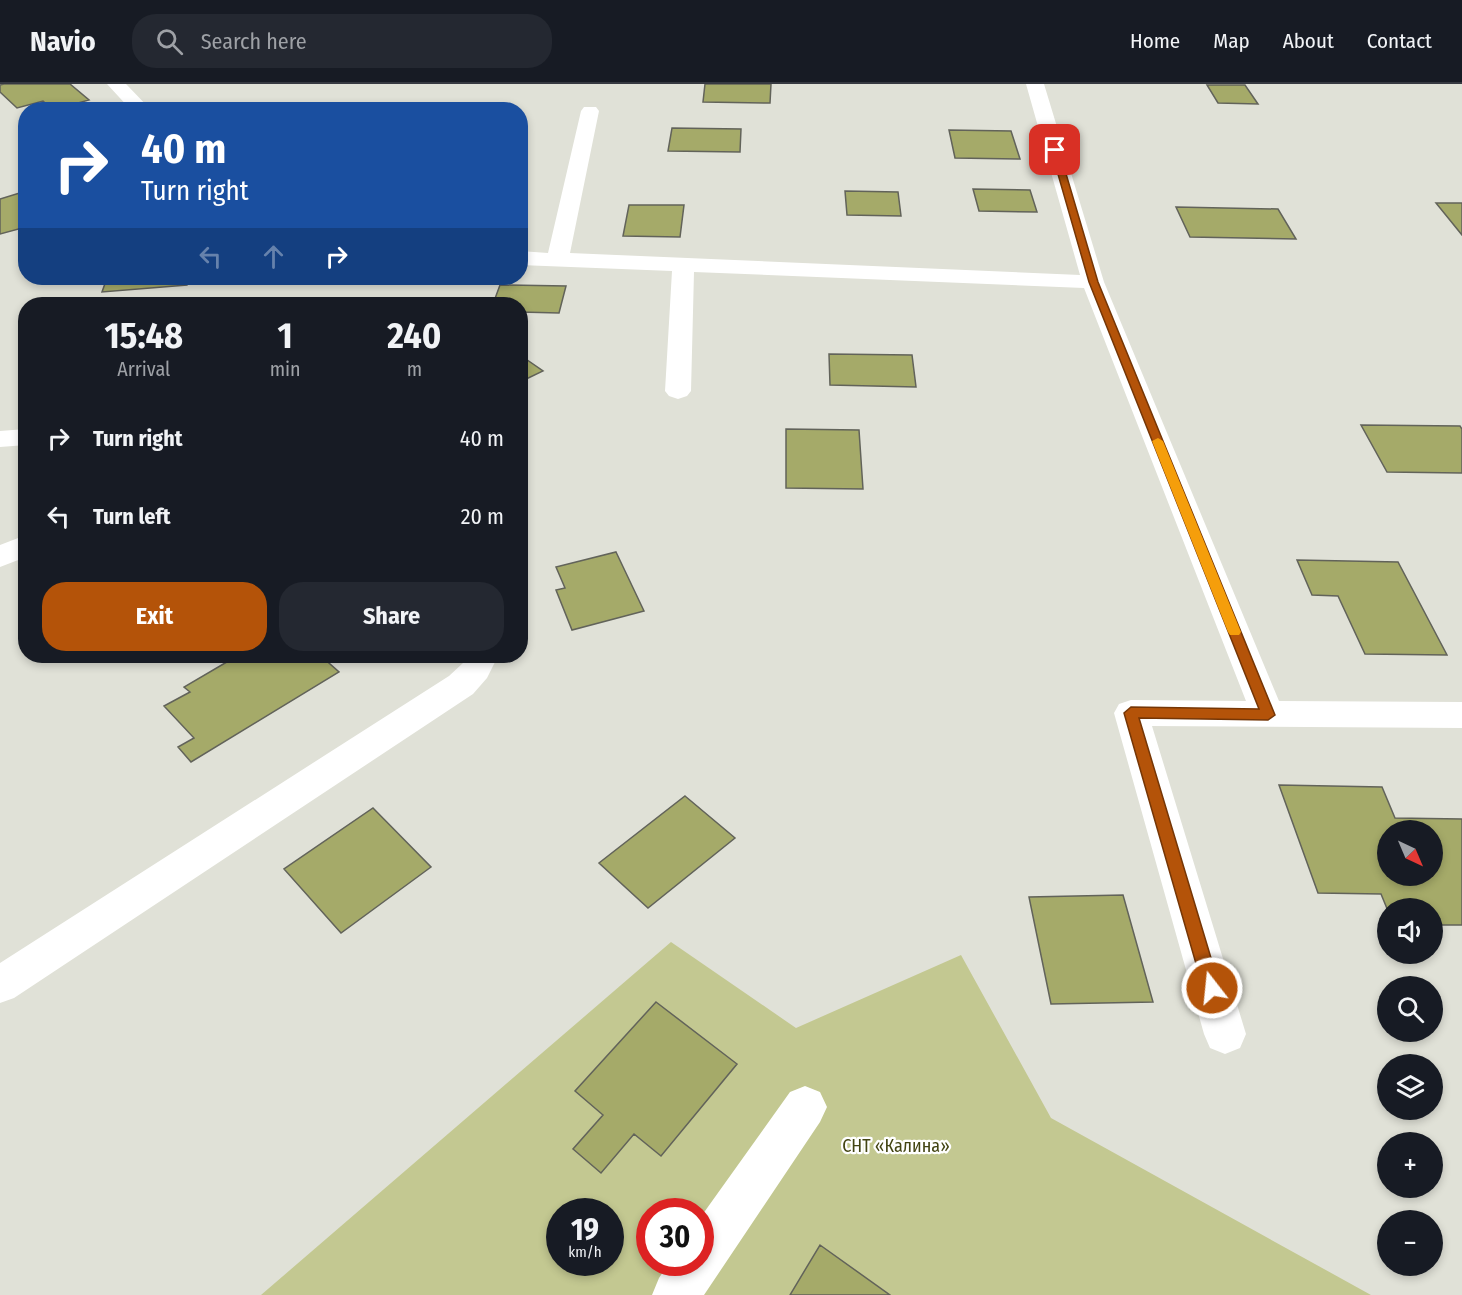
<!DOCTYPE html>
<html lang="en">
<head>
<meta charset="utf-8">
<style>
	:root { --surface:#171b24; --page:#242831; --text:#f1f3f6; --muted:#9ea1a6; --line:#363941; --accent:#b45309 }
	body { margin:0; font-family:"Fira Sans Condensed",sans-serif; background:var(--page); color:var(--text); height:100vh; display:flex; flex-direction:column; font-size:22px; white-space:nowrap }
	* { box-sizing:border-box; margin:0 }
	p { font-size:20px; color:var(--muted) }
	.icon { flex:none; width:33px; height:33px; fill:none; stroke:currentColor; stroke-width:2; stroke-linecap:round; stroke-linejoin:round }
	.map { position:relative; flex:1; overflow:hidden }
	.side { position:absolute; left:18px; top:213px; width:510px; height:366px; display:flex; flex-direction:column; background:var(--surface); border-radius:24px; box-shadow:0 3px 9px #0003 }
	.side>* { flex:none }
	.top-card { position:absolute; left:18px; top:18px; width:510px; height:183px; border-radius:24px; box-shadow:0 3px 9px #0003; background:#1a4fa0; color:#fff; overflow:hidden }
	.needle { width:39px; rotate:136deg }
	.controls { position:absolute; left:1377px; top:736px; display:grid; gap:12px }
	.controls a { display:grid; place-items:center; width:66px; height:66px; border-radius:50%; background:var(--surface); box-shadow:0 3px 9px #0003; font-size:30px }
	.speed { position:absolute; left:546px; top:1114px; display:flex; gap:12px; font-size:30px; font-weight:700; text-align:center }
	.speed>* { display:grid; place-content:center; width:78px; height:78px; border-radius:50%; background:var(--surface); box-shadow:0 3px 9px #0003; line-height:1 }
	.speed small { font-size:15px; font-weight:400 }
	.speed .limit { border:9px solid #d22; background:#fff; color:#111 }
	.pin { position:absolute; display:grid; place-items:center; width:51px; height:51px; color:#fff; margin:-26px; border-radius:12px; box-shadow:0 3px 9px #0006 }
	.me { position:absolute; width:66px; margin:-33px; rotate:344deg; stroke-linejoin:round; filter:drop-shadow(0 0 4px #0008) }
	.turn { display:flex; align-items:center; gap:21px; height:126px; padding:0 24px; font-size:27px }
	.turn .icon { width:78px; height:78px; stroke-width:2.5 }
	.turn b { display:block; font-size:42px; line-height:51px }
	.lanes { display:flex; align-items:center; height:57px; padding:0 24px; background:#0003; justify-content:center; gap:30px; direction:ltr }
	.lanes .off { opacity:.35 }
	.eta { display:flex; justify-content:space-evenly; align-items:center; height:102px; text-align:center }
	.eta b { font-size:36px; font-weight:700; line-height:42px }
	.action { display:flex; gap:12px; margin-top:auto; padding:12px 24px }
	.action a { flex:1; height:69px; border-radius:24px; background:var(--accent); color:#fff; font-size:24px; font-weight:700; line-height:69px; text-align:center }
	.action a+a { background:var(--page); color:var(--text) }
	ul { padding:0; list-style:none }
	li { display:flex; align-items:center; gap:18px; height:78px; padding:0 24px }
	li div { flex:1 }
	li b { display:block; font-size:22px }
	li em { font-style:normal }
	header { display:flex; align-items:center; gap:36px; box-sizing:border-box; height:84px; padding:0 30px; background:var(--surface); border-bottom:2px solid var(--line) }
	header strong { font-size:28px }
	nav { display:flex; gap:33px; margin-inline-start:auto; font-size:21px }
	.search { width:420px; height:54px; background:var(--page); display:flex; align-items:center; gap:15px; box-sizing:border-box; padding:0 21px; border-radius:24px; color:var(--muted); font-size:22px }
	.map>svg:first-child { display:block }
	.green { fill:#c3c891; fill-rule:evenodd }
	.building { fill:#a5aa69; stroke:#62635a; stroke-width:1.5; fill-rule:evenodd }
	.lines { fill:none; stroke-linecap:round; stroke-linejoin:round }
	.minor { fill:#fff; fill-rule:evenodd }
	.route { fill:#b45309; stroke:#753606; stroke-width:1.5 }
	.slow { fill:#f59e0b }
	.labels { text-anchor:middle; stroke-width:4.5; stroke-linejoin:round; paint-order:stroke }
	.near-park-label { font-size:18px; fill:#434513; stroke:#fff }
</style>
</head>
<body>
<header>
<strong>Navio</strong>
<div class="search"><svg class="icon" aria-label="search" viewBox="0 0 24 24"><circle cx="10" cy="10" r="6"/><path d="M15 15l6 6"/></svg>Search here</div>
<nav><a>Home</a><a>Map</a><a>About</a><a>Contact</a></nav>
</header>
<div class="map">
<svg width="1462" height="1211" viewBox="0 0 1462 1211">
	<rect width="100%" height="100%" fill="#e0e1d7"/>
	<path class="green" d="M671,858l125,86 165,-73 90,163 320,177h-1110zM560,1128h50v51h-50zM650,1128h50v51h-50z"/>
	<path class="building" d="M4,0h66l19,16 -36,10 -10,-9 -26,7 -17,-16v-7z
		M705,0h66l-1,19 -67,-1z
		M1207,1h38l13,19 -40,-1z
		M672,44l69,1 -1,23 -72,-1z
		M949,46l62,1 9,28 -65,-1z
		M973,105l57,1 7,22 -58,-1z
		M26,107v36l-26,7v-35z
		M845,107l53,1 3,24 -54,-1z
		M1436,119h26v32z
		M629,121h55l-4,32 -57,-1z
		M1176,123l102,2 18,30 -106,-2z
		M107,194h82l-2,7 -85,7z
		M500,201l66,1 -7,27 -39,-1v-8h-27z
		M829,270l83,1 4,32 -86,-2z
		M520,271l23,16 -23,11z
		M1361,341l99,1 2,3v44l-75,-1z
		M786,345l73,1 4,59 -77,-1z
		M616,468l28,59 -72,19 -16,-40 9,-2 -9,-21z
		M1297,476l101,2 49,93 -82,-1 -27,-58 -26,-1z
		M237,572l6,5 9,-5h69l18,16 -148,90 -13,-15 16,-9 -30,-32 26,-14 -6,-5z
		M1279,701l103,2 13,31 67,1v106h-30v-16l-44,2 -7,-17 -63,-1zM1388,747h44v45h-44z
		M685,712l50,42 -87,70 -49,-45z
		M373,724l58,59 -90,66 -57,-64z
		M1123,811l30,107 -102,2 -22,-107z
		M656,918l81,62 -76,92 -27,-22 -33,39 -28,-24 30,-34 -28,-24z
		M820,1161l70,50h-100z"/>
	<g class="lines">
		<path class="minor" d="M107,0h19l25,26h-20z
			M1026,0h18l60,198 175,419 183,1v26l-310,-2 94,308 -6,14 -15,6 -15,-6 -6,-14 -90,-321 5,-9 12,-4 115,1 -162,-413 -390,-16 -3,119 -4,5 -9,3 -9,-3 -4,-5 7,-120 -152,-6v-14l28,2 33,-142 3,-4h12l3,4 -29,142 510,22z
			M26,345v16l-26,2v-16z
			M26,451v22l-26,10v-22z
			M466,572h32l-11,22 -14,16 -459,304 -14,5v-40l449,-287 14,-13z
			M805,1002l15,6 7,15 -7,15 -116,173h-52l7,-17 10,-15h31v-45l90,-126z"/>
	</g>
	<path class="route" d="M1055,64l4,2 39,132 177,433 -7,5 -129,-2 81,270 -2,5 -6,3 -6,-3 -3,-5 -79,-275 7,-6 128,2 -170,-427 -38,-132z"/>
	<path class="slow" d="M1158,354l5,3 78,191 -2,3h-9l-2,-3 -76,-191z"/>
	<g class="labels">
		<g class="near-park-label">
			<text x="896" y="1068">СНТ «Калина»</text>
		</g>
	</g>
</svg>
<div class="controls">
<a><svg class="needle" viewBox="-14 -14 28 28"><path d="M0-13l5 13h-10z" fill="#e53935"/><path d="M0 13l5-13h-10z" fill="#9ea1a6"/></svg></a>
<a><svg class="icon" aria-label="sound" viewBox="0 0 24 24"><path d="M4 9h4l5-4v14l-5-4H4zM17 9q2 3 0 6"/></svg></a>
<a><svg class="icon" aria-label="search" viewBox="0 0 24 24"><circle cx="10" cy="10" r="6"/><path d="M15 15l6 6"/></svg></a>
<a><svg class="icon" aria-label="layers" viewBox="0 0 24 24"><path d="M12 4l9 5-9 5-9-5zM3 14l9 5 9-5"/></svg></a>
<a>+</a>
<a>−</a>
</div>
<div class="speed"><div>19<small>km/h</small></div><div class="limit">30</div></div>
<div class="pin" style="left:1055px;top:66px;background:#d93025"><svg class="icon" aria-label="arrive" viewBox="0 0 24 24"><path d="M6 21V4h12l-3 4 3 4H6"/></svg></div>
<svg class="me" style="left:1212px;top:904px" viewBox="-20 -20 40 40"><circle r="17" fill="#b45309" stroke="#fff" stroke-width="3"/><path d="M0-11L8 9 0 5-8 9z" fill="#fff"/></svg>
<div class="top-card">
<div class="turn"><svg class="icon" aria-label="right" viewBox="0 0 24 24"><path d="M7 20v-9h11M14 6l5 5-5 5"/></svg><div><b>40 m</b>Turn right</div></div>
<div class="lanes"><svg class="icon off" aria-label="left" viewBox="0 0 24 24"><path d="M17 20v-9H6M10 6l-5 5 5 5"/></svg><svg class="icon off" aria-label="ahead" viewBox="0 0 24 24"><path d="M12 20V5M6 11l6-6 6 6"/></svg><svg class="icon" aria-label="right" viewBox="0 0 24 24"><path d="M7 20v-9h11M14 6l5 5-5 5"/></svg></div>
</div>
<section class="side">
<div class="eta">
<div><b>15:48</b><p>Arrival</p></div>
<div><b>1</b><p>min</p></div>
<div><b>240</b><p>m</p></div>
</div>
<ul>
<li><svg class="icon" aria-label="right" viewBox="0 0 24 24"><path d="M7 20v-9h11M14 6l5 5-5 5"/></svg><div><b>Turn right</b></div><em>40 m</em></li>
<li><svg class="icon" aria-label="left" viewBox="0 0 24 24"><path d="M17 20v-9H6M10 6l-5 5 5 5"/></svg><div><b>Turn left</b></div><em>20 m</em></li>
</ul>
<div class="action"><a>Exit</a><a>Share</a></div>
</section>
</div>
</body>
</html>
